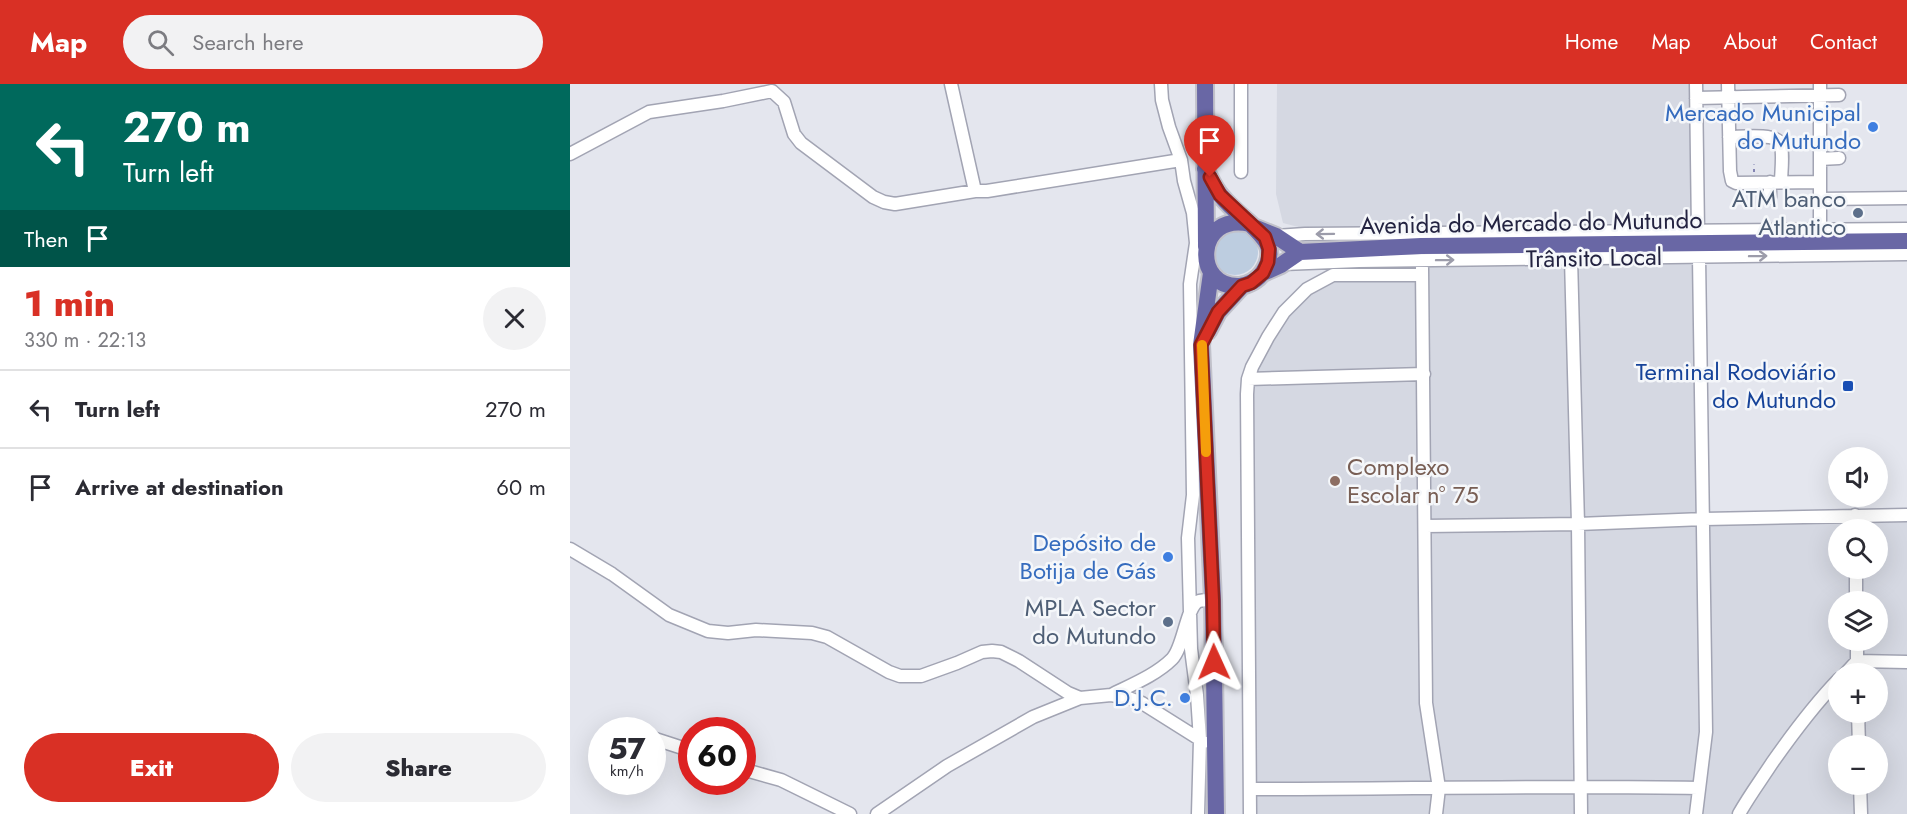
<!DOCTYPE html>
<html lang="en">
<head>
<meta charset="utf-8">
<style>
	:root { --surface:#fff; --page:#f2f2f3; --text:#2b2b33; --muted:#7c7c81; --line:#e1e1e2; --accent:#d93025 }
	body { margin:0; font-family:Jost,sans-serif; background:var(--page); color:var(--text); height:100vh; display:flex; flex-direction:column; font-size:22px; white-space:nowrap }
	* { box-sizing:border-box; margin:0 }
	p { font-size:20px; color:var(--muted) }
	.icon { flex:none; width:33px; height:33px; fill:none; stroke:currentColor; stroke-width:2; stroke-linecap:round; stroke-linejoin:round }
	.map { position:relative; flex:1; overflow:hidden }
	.details { display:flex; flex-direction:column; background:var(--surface); width:570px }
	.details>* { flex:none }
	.hud { background:#00695c; color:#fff; overflow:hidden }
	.controls { position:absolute; left:1258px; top:363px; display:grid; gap:12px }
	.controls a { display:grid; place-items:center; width:60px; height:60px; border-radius:50%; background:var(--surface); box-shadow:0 6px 24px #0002; font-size:30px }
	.speed { position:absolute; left:18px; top:633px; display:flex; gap:12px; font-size:30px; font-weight:700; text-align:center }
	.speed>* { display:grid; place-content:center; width:78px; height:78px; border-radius:50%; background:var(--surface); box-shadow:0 6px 24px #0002; line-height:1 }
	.speed small { font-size:15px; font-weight:400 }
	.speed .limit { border:9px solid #d22; background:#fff; color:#111 }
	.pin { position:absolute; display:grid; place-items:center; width:51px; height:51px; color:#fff; margin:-62px -26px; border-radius:50% 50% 50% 0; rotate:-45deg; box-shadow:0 0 6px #0007 }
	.pin .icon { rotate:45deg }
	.me { position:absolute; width:66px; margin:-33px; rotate:359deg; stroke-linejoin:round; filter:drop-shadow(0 0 4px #0008) }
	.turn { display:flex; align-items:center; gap:21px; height:126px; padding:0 24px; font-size:27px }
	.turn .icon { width:78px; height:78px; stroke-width:2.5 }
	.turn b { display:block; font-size:42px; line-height:51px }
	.then { display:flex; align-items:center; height:57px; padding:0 24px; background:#0003; gap:12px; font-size:22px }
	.round { display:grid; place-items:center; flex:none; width:63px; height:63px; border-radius:32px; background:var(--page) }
	.headline { display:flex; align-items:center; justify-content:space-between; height:102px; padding:0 24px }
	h1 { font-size:36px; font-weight:800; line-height:45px; color:var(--accent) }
	.cta { display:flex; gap:12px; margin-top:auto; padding:12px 24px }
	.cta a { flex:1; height:69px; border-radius:36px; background:var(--accent); color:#fff; font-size:24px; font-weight:800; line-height:69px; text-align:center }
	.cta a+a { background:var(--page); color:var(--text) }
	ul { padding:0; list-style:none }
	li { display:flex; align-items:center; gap:18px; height:78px; padding:0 24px; border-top:2px solid var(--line) }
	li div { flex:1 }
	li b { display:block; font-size:22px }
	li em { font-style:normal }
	header { display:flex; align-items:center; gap:36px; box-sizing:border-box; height:84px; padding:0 30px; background:var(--accent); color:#fff }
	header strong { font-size:28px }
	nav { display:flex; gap:33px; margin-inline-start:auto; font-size:21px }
	.search { width:420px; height:54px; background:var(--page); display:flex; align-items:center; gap:15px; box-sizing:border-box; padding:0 21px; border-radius:33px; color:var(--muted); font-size:22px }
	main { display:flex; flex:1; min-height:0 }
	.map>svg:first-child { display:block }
	.built { fill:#d5d8e2; fill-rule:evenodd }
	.green { fill:#bdcde0 }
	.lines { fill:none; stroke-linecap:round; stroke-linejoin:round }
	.minor-casing { stroke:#a2a4b3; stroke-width:15 }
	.major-casing { stroke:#c1c1ca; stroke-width:20 }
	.path { stroke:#8485b3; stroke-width:2; stroke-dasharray:3 4.5; stroke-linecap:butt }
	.minor { stroke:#fff; stroke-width:12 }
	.major { stroke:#6967a5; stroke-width:16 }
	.oneway { stroke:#9c9caa }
	.route-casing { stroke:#8d1f18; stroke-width:15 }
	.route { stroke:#d93025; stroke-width:10 }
	.slow { stroke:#f59e0b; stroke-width:10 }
	.shop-dot { fill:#3f7fe0; stroke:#f5f7fa; stroke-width:2 }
	.service-dot { fill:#5c6f8a; stroke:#f5f7fa; stroke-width:2 }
	.transit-dot { fill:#1a4fb4; stroke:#f5f7fa; stroke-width:2 }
	.education-dot { fill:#8d6e63; stroke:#f5f7fa; stroke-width:2 }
	.labels { text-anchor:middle; stroke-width:5; stroke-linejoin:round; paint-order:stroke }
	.shop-label { font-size:24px; fill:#366cbe; stroke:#f5f7fa; text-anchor:end }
	.service-label { font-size:24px; fill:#4e5e75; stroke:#f5f7fa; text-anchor:end }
	.street-label { font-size:24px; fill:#232341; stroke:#f5f7fa }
	.transit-label { font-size:24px; fill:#164399; stroke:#f5f7fa; text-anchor:end }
	.education-label { font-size:24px; fill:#785e54; stroke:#f5f7fa; text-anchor:start }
</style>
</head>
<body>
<header>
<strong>Map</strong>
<div class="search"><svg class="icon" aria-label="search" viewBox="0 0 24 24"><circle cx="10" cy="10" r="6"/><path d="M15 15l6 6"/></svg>Search here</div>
<nav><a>Home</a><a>Map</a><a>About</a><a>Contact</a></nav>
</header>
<main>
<section class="details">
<div class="hud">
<div class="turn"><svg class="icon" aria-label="left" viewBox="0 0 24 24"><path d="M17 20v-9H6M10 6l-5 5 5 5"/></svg><div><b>270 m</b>Turn left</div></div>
<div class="then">Then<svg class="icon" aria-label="arrive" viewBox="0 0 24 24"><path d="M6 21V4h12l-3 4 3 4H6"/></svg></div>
</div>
<div class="headline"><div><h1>1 min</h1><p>330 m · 22:13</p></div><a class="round"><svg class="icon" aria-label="close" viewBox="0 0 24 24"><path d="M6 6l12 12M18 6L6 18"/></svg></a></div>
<ul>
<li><svg class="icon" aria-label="left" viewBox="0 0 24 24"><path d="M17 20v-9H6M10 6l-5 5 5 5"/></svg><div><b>Turn left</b></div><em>270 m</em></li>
<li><svg class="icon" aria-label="arrive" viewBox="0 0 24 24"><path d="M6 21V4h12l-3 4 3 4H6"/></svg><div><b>Arrive at destination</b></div><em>60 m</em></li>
</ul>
<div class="cta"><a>Exit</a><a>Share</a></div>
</section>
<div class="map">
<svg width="1337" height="730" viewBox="0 0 1337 730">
	<rect width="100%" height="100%" fill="#e4e6ee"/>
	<path class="built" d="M707,0h419l2,147 -392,-2 -23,-6 -7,-29z
		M1129,173l5,262 203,-4v299h-657l-2,-435 36,-67 49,-37h89v-15zM1269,446h39v38h-39zM1269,518h39v38h-39zM1269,590h39v38h-39zM1269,662h39v38h-39z"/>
	<path class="green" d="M642 168a23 23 0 1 1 46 0a23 23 0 1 1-46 0Z"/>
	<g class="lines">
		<defs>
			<path id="minor" d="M381,0l24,107
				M591,0l1,16 7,27 12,33 3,21 9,32 3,30 -6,41 3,211 -5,43 3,111 6,46 3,45 -2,74
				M671,0v88
				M1126,0l2,147
				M1158,0l2,87 2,10 4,2 84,-1
				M1250,0v146
				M1126,14l143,-3
				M1159,53c11,0 46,-4 51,6 4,8 1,30 1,39
				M0,70l79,-42 74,-11 49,-10 12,11 10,32 7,9 72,54 11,5 11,2 80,-13h12l194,-31
				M1250,75l19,-1
				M1200,113v-15
				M1251,115l86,-1
				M706,152l29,-2 602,-5
				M1001,174l7,266 3,290
				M713,180l76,-3 548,-7
				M852,184l4,435 13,85 -3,26
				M678,295l176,-5
				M1285,431v15
				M855,442l153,-2 126,-5 203,-4
				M0,465l42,25 57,41 39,16 20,2 28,-3 56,3 15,4 62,35 11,4h21l36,-13 25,-11 10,-1 9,1 18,9 49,32 12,5
				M1286,484v34
				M1287,556v34
				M1275,590l12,-13 50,1
				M541,611c20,-10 45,-20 61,-36 12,-12 14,-53 27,-58 4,-1 10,-1 14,-1
				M1288,628l1,34
				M82,654l40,13
				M172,685l39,11 69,34
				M1290,700l1,30
				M680,705c150,0 299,-4 448,-1
				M307,730l70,-48 86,-49 47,-19 31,-3 18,3 13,5 62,39
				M680,730l-3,-420 1,-15 4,-12 16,-30 16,-25 23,-23 26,-14h89
				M1126,730l10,-82 -7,-475
				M1169,730c10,-18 22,-34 33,-51 21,-30 42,-58 67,-84"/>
			<path id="major" d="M635,0l1,163
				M635,85c5,9 9,19 16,27 8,10 18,18 27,26 16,15 30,27 15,50 -5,8 -15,13 -23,14 -48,3 -45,-75 10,-62
				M686,144l20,8 24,16
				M641,189l-10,72 12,255 3,214
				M693,189l18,-8 19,-13 121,-6 486,-5
				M638,247l10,-19 24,-26"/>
		</defs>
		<use href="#minor" class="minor-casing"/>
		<use href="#major" class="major-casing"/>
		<path class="path" d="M1184,88v-8"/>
		<use href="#minor" class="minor"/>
		<use href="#major" class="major"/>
	</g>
	<defs><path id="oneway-shaft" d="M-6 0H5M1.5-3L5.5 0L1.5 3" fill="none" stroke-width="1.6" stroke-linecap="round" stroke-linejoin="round" transform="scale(1.5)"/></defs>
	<g class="oneway">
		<use href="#oneway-shaft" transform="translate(755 150) rotate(179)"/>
		<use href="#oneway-shaft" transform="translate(1188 172) rotate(-1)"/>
		<use href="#oneway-shaft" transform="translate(875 176) rotate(-1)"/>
	</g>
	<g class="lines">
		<defs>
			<path id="route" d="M640,93l10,18 45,42 4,12 -1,13 -5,11 -12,10 -9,3 -24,26 -17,33 12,255 1,62"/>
		</defs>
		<use href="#route" class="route-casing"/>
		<use href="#route" class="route"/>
		<path class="slow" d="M632,261l4,107"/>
	</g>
	<g class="shop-dot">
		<circle cx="1303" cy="43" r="6"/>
		<circle cx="598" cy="473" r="6"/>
		<circle cx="615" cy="614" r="6"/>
	</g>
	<g class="service-dot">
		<circle cx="1288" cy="129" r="6"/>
		<circle cx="598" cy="538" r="6"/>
	</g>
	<rect class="transit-dot" x="1272" y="296" width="12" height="12" rx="3"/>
	<circle class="education-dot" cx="765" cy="397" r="6"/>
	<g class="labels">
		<g class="shop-label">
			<text x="1291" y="37">Mercado Municipal<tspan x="1291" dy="28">do Mutundo</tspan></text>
			<text x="586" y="467">Depósito de<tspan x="586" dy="28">Botija de Gás</tspan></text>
			<text x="603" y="622">D.J.C.</text>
		</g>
		<g class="service-label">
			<text x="1276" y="123">ATM banco<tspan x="1276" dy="28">Atlantico</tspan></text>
			<text x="586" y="532">MPLA Sector<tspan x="586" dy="28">do Mutundo</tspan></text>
		</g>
		<g class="street-label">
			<text transform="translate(961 139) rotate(-1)" y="8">Avenida do Mercado do Mutundo</text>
			<text transform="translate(1024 174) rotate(-1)" y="8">Trânsito Local</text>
		</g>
		<g class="transit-label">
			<text x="1266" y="296">Terminal Rodoviário<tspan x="1266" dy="28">do Mutundo</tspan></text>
		</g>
		<g class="education-label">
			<text x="777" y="391">Complexo<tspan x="777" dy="28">Escolar nº 75</tspan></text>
		</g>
	</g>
</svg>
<div class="controls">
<a><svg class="icon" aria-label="sound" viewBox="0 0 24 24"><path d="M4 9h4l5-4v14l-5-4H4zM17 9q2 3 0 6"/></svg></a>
<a><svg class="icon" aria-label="search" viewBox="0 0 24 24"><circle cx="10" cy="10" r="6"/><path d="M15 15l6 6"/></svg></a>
<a><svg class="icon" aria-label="layers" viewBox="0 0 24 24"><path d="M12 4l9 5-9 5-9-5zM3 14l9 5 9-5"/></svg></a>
<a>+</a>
<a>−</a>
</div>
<div class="speed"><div>57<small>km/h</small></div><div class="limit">60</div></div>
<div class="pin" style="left:640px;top:93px;background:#d93025"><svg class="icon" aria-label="arrive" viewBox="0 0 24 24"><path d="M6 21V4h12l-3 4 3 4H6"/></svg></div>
<svg class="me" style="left:644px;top:578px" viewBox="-20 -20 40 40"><path d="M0-17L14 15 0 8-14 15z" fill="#d93025" stroke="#fff" stroke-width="4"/></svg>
</div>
</main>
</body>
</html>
